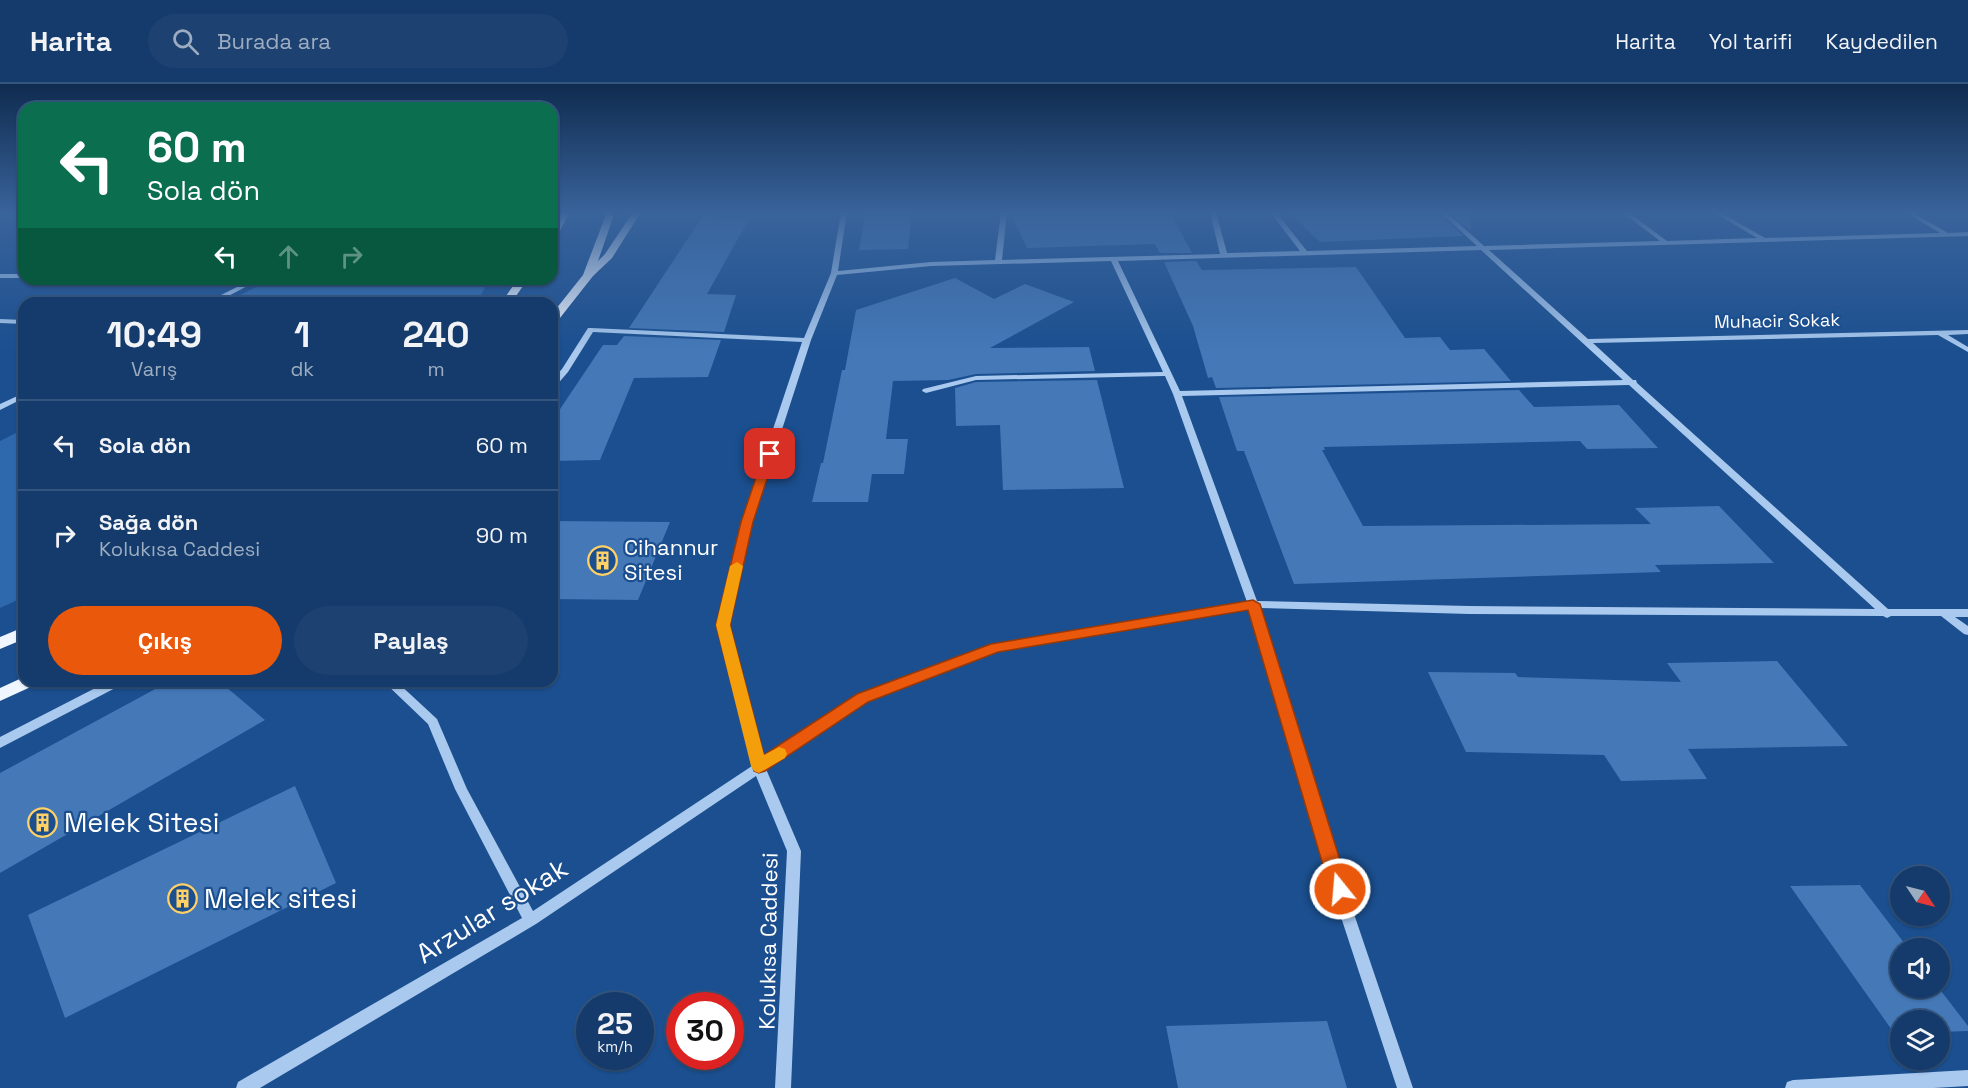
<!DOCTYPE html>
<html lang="tr">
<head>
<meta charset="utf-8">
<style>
	:root { --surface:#143b6b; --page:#1d4271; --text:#f1f3f6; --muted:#9dadc1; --line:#33557e; --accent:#ea580c }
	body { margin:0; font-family:"Space Grotesk",sans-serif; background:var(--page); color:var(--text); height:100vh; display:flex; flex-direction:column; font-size:22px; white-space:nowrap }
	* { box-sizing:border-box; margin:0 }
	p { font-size:20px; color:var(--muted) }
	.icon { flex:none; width:33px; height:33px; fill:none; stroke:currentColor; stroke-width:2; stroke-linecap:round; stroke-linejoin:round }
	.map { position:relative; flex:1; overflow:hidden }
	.side { position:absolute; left:18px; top:213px; width:540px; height:390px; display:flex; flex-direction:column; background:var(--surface); border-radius:18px; box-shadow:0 2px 4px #0004,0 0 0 2px var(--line) }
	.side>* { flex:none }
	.guide { position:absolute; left:18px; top:18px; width:540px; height:183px; border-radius:18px; box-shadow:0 2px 4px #0004,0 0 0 2px var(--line); background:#0b6e4f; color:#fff; overflow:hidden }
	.needle { width:39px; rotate:125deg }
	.tools { position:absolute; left:1890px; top:782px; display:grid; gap:12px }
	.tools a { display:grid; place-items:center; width:60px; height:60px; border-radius:50%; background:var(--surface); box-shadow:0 2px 4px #0004,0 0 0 2px var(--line); font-size:30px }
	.speed { position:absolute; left:576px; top:908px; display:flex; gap:12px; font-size:30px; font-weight:700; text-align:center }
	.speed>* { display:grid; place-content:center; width:78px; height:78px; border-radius:50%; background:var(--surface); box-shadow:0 2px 4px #0004,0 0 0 2px var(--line); line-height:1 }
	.speed small { font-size:15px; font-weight:400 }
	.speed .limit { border:9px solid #d22; background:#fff; color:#111 }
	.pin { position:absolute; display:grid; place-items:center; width:51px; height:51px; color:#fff; margin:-26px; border-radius:12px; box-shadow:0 3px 9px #0006 }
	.me { position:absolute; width:66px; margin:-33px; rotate:343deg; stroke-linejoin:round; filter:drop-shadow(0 0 4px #0008) }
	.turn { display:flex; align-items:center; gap:21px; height:126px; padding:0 30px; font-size:27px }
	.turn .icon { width:78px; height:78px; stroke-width:2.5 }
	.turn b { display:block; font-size:42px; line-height:51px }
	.lanes { display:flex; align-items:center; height:57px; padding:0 30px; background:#0003; justify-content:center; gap:30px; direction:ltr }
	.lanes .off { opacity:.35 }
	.eta { display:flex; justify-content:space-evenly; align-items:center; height:102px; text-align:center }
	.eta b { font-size:36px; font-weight:700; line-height:42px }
	.button { display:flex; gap:12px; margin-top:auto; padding:12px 30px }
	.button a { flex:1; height:69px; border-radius:36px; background:var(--accent); color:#fff; font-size:24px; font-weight:700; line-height:69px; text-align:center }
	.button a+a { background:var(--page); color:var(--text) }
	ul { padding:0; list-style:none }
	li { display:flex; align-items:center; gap:18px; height:90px; padding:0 30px; border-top:2px solid var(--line) }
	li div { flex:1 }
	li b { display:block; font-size:22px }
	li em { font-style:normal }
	header { display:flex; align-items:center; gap:36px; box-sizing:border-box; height:84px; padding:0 30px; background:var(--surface); border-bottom:2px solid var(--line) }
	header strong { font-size:28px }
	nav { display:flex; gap:33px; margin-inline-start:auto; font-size:21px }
	.search { width:420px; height:54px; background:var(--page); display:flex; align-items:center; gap:15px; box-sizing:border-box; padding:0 21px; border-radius:33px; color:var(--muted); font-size:22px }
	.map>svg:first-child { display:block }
	.green { fill:#2e69ad }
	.building { fill:#4478b7 }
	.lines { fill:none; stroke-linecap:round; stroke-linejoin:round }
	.minor { fill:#a9c9ee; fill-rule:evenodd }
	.major { fill:#f0f6ff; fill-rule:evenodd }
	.route { fill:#ea580c; stroke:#983908; stroke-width:1.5 }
	.slow { fill:#f59e0b }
	.labels { text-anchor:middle; stroke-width:4.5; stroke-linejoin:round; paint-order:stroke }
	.far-street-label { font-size:18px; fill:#fff; stroke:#1b4f8f }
	.poi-label { font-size:22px; fill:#fff; stroke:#1b4f8f; text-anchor:start }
	.street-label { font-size:22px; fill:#fff; stroke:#1b4f8f }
	.near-poi-label { font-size:27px; fill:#fff; stroke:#1b4f8f; text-anchor:start }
	.near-street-label { font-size:27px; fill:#fff; stroke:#1b4f8f }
</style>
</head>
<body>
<header>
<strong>Harita</strong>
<div class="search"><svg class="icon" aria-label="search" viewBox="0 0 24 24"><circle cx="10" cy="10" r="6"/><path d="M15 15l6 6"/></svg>Burada ara</div>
<nav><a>Harita</a><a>Yol tarifi</a><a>Kaydedilen</a></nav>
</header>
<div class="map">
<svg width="1968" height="1004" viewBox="0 0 1968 1004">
	<rect width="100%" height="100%" fill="#1b4f8f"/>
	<path class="green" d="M272,195h217l-12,24h-253z
		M24,345v168l-24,11v-167z"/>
	<path class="building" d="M866,128h46l-4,37 -49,1z
		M1010,128h160l22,41h-32l-5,-9 -128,4z
		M1438,128l25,24 -143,6 -30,-29z
		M1449,128h22v19z
		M702,133l47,2 -42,75 29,1 -12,37 -95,-4z
		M1196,177l6,9 154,-3 49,71 35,-1 10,13 34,-1 27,32 -295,7 -4,-11 -4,1 -15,-52 -29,-64z
		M955,194l39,21 31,-15 49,18 -84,46 99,-1 6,24 -119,3 -28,6 -55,1 -7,58h22l-4,35h-32l-4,28h-56l9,-39h2l19,-93h3l11,-60z
		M624,252l97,4 -13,37 -74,1 -34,82 -48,1v-40l51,-76h14z
		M1097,296l27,108 -121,2 -3,-65 -44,1 -1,-38 21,-6z
		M1519,306l15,17 85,-2 39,43 -71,1 -7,-8 -256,6 1,3h-3l41,76 288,-2 -16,-16 84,-2 55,57 -119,2 6,7 -367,12 -50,-133h-7l-18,-54z
		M552,437l118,1 -32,78 -86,-1z
		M1777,577l71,85 -160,3 19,30 -86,2 -17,-26 -138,-3 -38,-80 87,1 3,4 163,5 -14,-19z
		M170,597h49l46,39 -265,153v-100z
		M295,702l41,97 -271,135 -37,-103z
		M1860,801l48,63h-8v39h38l30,39v5l-28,1v-12h-40v13h-6l-104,-147z
		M1327,937l20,67h-169l-12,-62z"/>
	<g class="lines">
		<path class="minor" d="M0,128h11l-11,3z
			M841,128h6l-9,59 93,-9 64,-2 6,-48h6l-5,48 218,-6 -10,-42h6l11,41 73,-2 -30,-39h6l31,39 170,-5 -37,-34h6l38,34 176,-5 -38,-29h6l39,29 90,-3 -44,-26h7l45,26 175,-5 -35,-21h7l36,21 20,-1v4l-479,14 99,89 380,-9v4l-20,1 20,12v5l-30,-17 -345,8 40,37h3l1,3 251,226h80v8h-13l13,9v9l-4,-1 -23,-18h-50l-4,2 -4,-2 -414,-2 -210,-6 94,303 60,177h-16l-58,-177 -90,-303 -251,44 -131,49 -101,68 35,82 -10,237h-16l12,-237 -31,-75 -220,148 -276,164h-24l2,-6 284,-164 -67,-129 -27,-65 -45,-43h13l41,38 30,70 66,122 219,-145 -34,-141 24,-103 60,-180 -209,-10 -25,40 -13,15h-3v-7l10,-11 26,-41h3l213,10 27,-65zM1481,166l142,130 -443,11 -62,-130zM1111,177l52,111 -187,4 -53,13 -1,2 4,2 50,-13 189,-4 8,18 74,208 -255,43 -133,50 -96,63 -35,-133 24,-103 59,-182 26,-65 94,-9zM1629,301l246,224 -406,-3 -212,-5 -75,-205z
			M0,190h24v4h-24z
			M253,195h8l-46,24h-10z
			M0,235l24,1v4l-24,-1z
			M24,309v5l-24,12v-6z
			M109,597h16l-2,3 -123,64v-11z
			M1968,986v16l-34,2h-149l2,-6 6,-2z"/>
		<path class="major" d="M562,128h8l-13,24 -5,3v-11z
			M607,128h8l-17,49 7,-7 28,-42h8l-29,46 -19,18 -37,47 -4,1v-10l31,-39z
			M518,195h10l-17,24h-10z
			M24,543v12l-24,10v-12z
			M24,593v4h13l-2,4 -35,16v-13z"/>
	</g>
	<linearGradient id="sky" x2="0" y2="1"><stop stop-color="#0f2b4f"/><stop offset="0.48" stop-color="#39639b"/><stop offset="1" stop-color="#39639b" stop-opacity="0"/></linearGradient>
	<rect width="1968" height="268" fill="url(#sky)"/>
	<path class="route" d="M770,366l5,4 -22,68 -23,103 34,130 93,-61 134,-50 262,-44 7,4 89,285 -3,6 -6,2 -7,-2 -3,-6 -82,-279 -250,42 -130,50 -103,69 -6,2 -5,-2 -38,-146 25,-103 23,-68z"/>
	<path class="slow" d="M737,478l6,4 -13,59 34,130 15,-8 6,2 2,5 -2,4 -26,15 -5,-2 -3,-5 -35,-141 14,-59z"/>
	<defs>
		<symbol id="building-ring" viewBox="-11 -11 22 22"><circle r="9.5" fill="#1b4f8f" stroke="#ffd166" stroke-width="1.5"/><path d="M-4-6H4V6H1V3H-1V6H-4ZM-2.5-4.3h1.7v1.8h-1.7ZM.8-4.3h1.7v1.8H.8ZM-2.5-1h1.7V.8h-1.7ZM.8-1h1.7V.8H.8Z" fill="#ffd166"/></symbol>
	</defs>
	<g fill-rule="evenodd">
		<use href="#building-ring" x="586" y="460" width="33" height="33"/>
		<use href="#building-ring" x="26" y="722" width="33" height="33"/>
		<use href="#building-ring" x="166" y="798" width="33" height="33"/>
	</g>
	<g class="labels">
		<g class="far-street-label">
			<text transform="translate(1777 237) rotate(-1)" y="6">Muhacir Sokak</text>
		</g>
		<g class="poi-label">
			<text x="624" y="471">Cihannur<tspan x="624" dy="25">Sitesi</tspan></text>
		</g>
		<g class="street-label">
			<text transform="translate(768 857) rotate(-89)" y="8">Kolukısa Caddesi</text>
		</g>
		<g class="near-poi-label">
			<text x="64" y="748">Melek Sitesi</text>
			<text x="204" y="824">Melek sitesi</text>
		</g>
		<g class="near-street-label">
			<text transform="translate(492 827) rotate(-32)" y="9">Arzular sokak</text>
		</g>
	</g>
</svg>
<div class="tools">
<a><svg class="needle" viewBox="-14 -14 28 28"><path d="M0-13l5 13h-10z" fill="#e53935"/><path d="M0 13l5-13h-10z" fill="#9dadc1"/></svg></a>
<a><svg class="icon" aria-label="sound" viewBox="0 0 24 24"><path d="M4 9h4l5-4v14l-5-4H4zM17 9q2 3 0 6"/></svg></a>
<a><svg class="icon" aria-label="layers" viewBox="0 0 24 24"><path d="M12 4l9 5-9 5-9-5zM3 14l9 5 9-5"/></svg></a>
</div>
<div class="speed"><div>25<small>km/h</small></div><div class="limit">30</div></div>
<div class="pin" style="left:770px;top:370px;background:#d93025"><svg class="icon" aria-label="arrive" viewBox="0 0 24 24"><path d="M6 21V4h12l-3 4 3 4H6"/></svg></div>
<svg class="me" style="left:1340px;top:805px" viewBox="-20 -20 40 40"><circle r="17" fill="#ea580c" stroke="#fff" stroke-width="3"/><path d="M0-11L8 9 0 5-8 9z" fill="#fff"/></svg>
<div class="guide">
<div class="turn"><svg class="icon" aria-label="left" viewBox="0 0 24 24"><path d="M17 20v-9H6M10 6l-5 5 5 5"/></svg><div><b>60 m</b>Sola dön</div></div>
<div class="lanes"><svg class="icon" aria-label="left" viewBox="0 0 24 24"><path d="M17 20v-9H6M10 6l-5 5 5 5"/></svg><svg class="icon off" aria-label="ahead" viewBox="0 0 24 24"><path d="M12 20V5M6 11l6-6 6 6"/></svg><svg class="icon off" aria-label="right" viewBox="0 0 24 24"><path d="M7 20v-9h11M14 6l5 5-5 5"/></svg></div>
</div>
<section class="side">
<div class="eta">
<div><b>10:49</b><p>Varış</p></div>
<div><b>1</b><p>dk</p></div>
<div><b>240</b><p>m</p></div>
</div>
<ul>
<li><svg class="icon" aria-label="left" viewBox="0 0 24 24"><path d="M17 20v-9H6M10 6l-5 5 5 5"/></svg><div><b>Sola dön</b></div><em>60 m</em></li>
<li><svg class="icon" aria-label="right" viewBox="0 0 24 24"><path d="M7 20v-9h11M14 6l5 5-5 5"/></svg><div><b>Sağa dön</b><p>Kolukısa Caddesi</p></div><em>90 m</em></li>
</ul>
<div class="button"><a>Çıkış</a><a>Paylaş</a></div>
</section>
</div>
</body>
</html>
